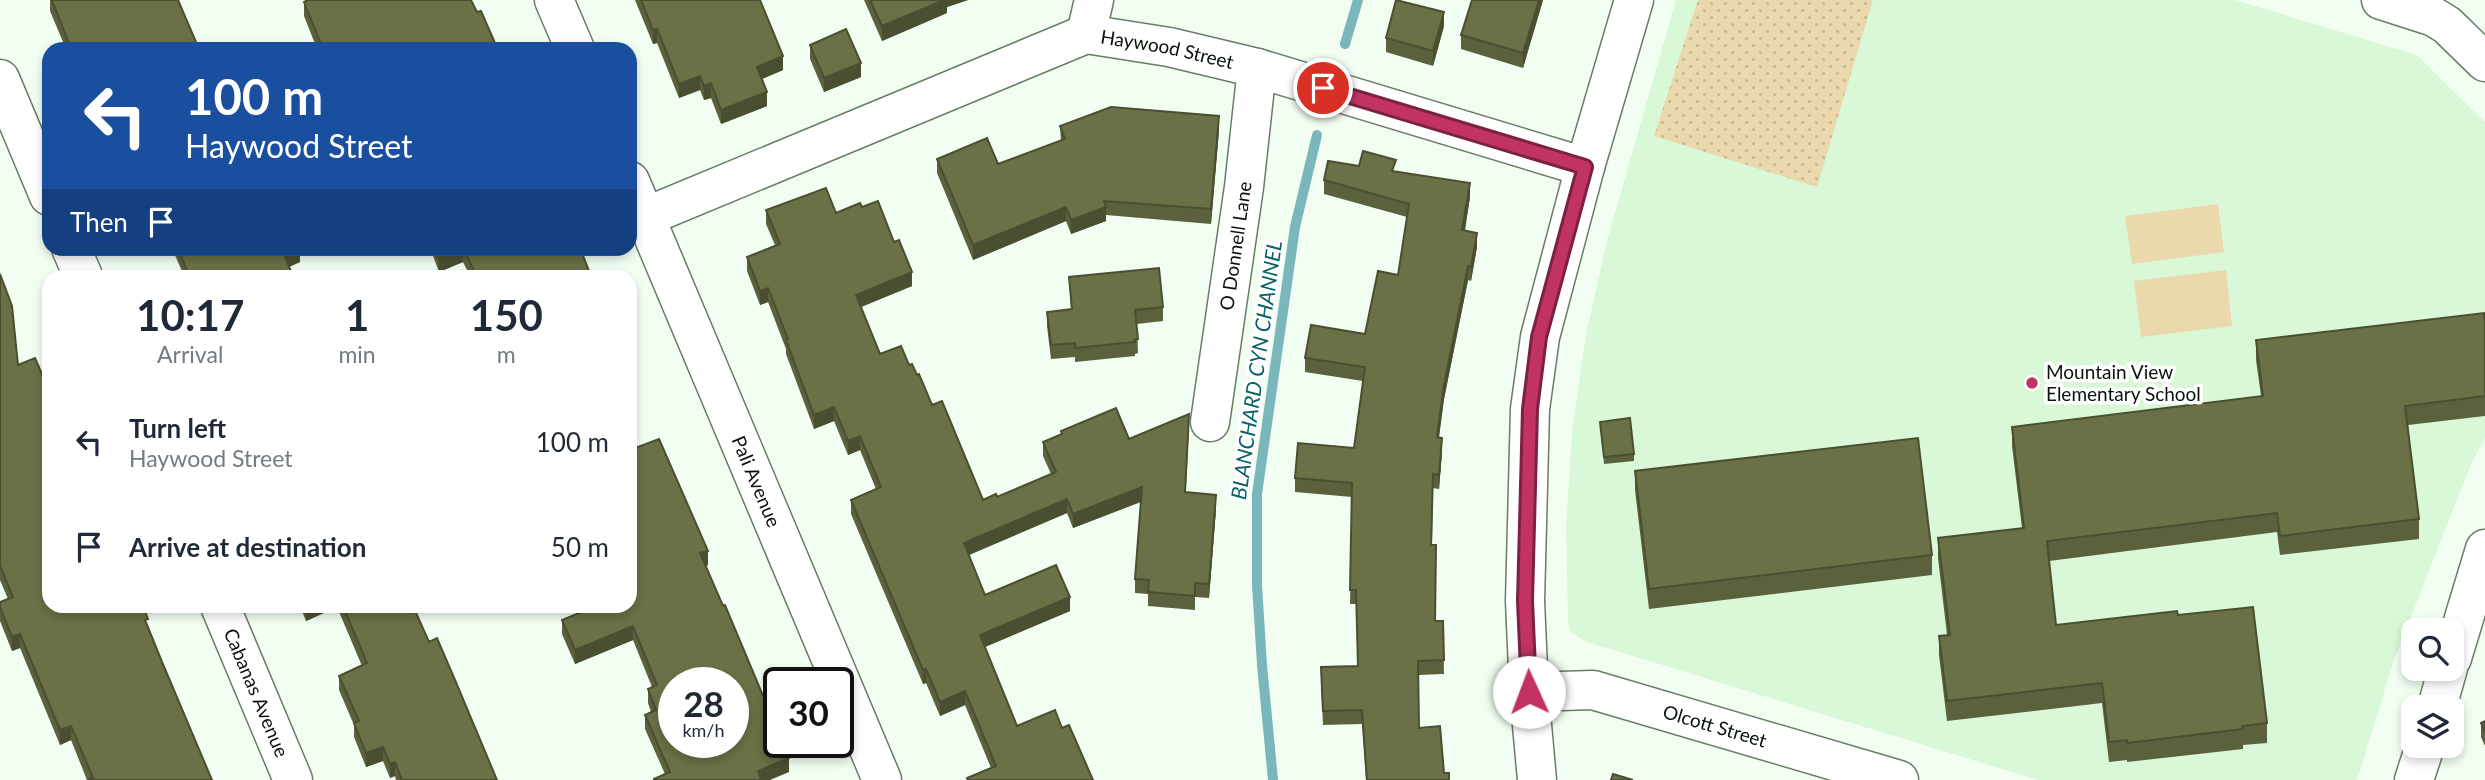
<!DOCTYPE html>
<html lang="en">
<head>
<meta charset="utf-8">
<style>
	:root { --surface:#fff; --page:#f2f2f3; --text:#1f2937; --muted:#747a83 }
	body { margin:0; font-family:Lato,sans-serif; background:var(--page); color:var(--text); height:100vh; display:flex; flex-direction:column; font-size:26px; white-space:nowrap }
	* { box-sizing:border-box; margin:0 }
	p { font-size:23px; color:var(--muted) }
	.icon { flex:none; width:38px; height:38px; fill:none; stroke:currentColor; stroke-width:2; stroke-linecap:round; stroke-linejoin:round }
	.map { position:relative; flex:1; overflow:hidden }
	.details { position:absolute; left:42px; top:270px; width:595px; height:343px; display:flex; flex-direction:column; background:var(--surface); border-radius:21px; box-shadow:0 4px 10px #0003 }
	.details>* { flex:none }
	.top-card { position:absolute; left:42px; top:42px; width:595px; height:214px; border-radius:21px; box-shadow:0 4px 10px #0003; background:#1a4fa0; color:#fff; overflow:hidden }
	.buttons { position:absolute; left:2401px; top:618px; display:grid; gap:14px }
	.buttons a { display:grid; place-items:center; width:63px; height:63px; border-radius:14px; background:var(--surface); box-shadow:0 4px 10px #0003; font-size:35px }
	.speed { position:absolute; left:658px; top:667px; display:flex; gap:14px; font-size:35px; font-weight:700; text-align:center }
	.speed>* { display:grid; place-content:center; width:91px; height:91px; border-radius:50%; background:var(--surface); box-shadow:0 4px 10px #0003; line-height:1 }
	.speed small { font-size:18px; font-weight:400 }
	.speed .limit { border:4px solid #111; border-radius:10px; background:#fff; color:#111 }
	.pin { position:absolute; display:grid; place-items:center; width:60px; height:60px; color:#fff; margin:-30px; border:4px solid #fff; border-radius:50%; box-shadow:0 2px 7px #0007 }
	.me { position:absolute; width:77px; margin:-38px; rotate:358deg; stroke-linejoin:round; filter:drop-shadow(0 0 5px #0008) }
	.turn { display:flex; align-items:center; gap:24px; height:147px; padding:0 28px; font-size:32px }
	.turn .icon { width:91px; height:91px; stroke-width:2.5 }
	.turn b { display:block; font-size:49px; line-height:60px }
	.then { display:flex; align-items:center; height:66px; padding:0 28px; background:#0003; gap:14px; font-size:26px }
	.eta { display:flex; justify-content:space-evenly; align-items:center; height:119px; text-align:center }
	.eta b { font-size:42px; font-weight:700; line-height:49px }
	ul { padding:0; list-style:none }
	li { display:flex; align-items:center; gap:21px; height:105px; padding:0 28px }
	li div { flex:1 }
	li b { display:block; font-size:26px }
	li em { font-style:normal }
	.map>svg:first-child { display:block }
	.built { fill:#d9f8d7 }
	.grass { fill:url(#grass-dots) }
	.pitch { fill:#ebd8ac }
	.lines { fill:none; stroke-linecap:round; stroke-linejoin:round }
	.stream { stroke:#7ab7ba; stroke-width:10 }
	.minor-casing { stroke:#677e66; stroke-width:41 }
	.minor { stroke:#fff; stroke-width:38 }
	.wall { fill:#5b613c }
	.shaded-wall { fill:#4a4f31 }
	.building { fill:#6a7146; stroke:#4a4f31; stroke-width:2; fill-rule:evenodd }
	.route-casing { stroke:#7d2141; stroke-width:18 }
	.route { stroke:#c03364; stroke-width:12 }
	.poi-dot { fill:#c03364; stroke:#fff; stroke-width:2.5 }
	.labels { text-anchor:middle; stroke-width:7; stroke-linejoin:round; paint-order:stroke }
	.street-label { font-size:19px; fill:#0a130a; stroke:#fff }
	.poi-label { font-size:19px; fill:#0a130a; stroke:#fff; text-anchor:start }
	.water-label { font-size:21px; font-style:italic; fill:#076165; stroke:#fff }
</style>
</head>
<body>
<div class="map">
<svg width="2485" height="780" viewBox="0 0 2485 780">
	<defs>
		<pattern id="grass-dots" width="8" height="8" patternUnits="userSpaceOnUse" patternTransform="scale(1.75)"><rect width="8" height="8" fill="#ebd8ac"/><path d="M2 2h.1M6 6h.1" fill="none" stroke="#c8b893" stroke-width="1.8" stroke-linecap="round"/></pattern>
	</defs>
	<rect width="100%" height="100%" fill="#f3fef3"/>
	<path class="built" d="M1676,0h559l182,55 68,67v316l-14,26 -78,199 -36,117h-319l-454,-139 -14,-10 -2,-8 -2,-98 6,-93 14,-98 21,-93z"/>
	<path class="grass" d="M1698,0h175l-56,187 -163,-51z"/>
	<path class="pitch" d="M2218,204l6,48 -92,12 -7,-48z
		M2226,270l6,56 -91,11 -7,-56z"/>
	<g class="lines">
		<path class="stream" d="M1345,44l13,-44
			M1273,780l-11,-115 -5,-80v-91l38,-267 22,-92"/>
		<defs>
			<g id="minor">
				<path d="M554,0l21,49"/>
				<path d="M2381,0l53,17 13,8 38,37"/>
				<path d="M1086,34l8,-34"/>
				<path d="M0,79l49,117"/>
				<path id="s1" d="M630,181l252,599"/>
				<path id="s2" d="M645,217l441,-183 83,13 88,21 328,99"/>
				<path d="M71,248l12,28"/>
				<path id="s3" d="M1210,422l34,-235 13,-119"/>
				<path id="s4" d="M220,606l73,174"/>
				<path d="M2452,658l33,-109"/>
				<path id="s5" d="M1529,692l64,-2 306,90"/>
				<path d="M2437,707l11,-39"/>
				<path d="M1537,780l-8,-88 -4,-91 5,-192 10,-72 45,-170 49,-167"/>
				<path d="M2414,780l11,-34"/>
			</g>
		</defs>
		<use href="#minor" class="minor-casing"/>
		<use href="#minor" class="minor"/>
	</g>
	<path class="wall" d="M50,0h128l21,49h-133l-16,-38z
		M635,0h125l23,70 -21,9 5,27 -46,18 -10,-26 -7,2 -4,-10 -21,8 -22,-55 -4,1z
		M864,0h104l-21,7v6l-65,28z
		M1472,0h71l-20,68 -62,-19v-14z
		M304,2l191,47h-178l-13,-33z
		M1444,26l-11,40 -47,-14v-14z
		M810,45l51,32 -37,15 -14,-33z
		M1060,126l159,4 -8,94 -105,-9v6l-35,13 -5,-13 -93,39 -36,-87v-14l61,5 63,-23z
		M1396,172l74,25 -5,34 12,16 -6,34 -3,-1 -24,119 -5,38 3,15 -3,37 -6,-1 -1,57 3,76h8l1,53 -26,1 1,53 25,45 5,7h-83l-4,-56 -39,1 -2,-44 37,-15 -2,-62h-6l2,-107 -57,-5v-14l59,-30 9,-67 -58,-9v-14l60,-24 33,-59 9,-58 -83,-23v-14z
		M862,207l50,79 -51,21 19,47 29,11 8,10 66,125 14,-3 54,-23 -8,-18v-14l18,-7v-4l68,8 60,-11 -4,64 31,17 -7,89 -14,-1v13l-47,-4v-12l-13,-1v-14l6,-77 -68,26 -6,-15 -98,42 16,40 85,16 -85,36 32,79 45,2 31,52h-126v-2l24,-10 -26,-63 -25,11 -14,-33 -3,1 -72,-170v-14l25,-11 -16,-39 -12,5 -14,-34 -20,8 -28,-75v-5l-18,-47 -8,3 -13,-34v-14l28,-12 -9,-21v-14l70,3z
		M172,248h128v14l-11,5 4,9h-109z
		M427,248h153l11,28h-121l-7,-14 -24,10 -7,-19 -3,2z
		M0,274l18,91 31,241 99,21 64,153h-125l-16,-40 -11,5 -40,-97 -8,3 -12,-30v-14l8,-8 -8,-19z
		M1069,277l94,30v14l-26,3 1,29 -3,1v2l-60,6v-5l-24,2 -4,-33v-14l24,-2z
		M2485,324v92l-77,9 11,94v20l-139,16 -3,-23 -228,29 7,64 122,-10 89,108v20l-24,2v4l-116,13v-2l-18,2 -7,-59 -155,18 -8,-66v-19l8,-1 -9,-77v-20l84,-10 -10,-82v-19l249,-31 -5,-36v-20z
		M1600,422l34,32v7l-30,3z
		M630,450l78,115 -2,1 83,206 -124,2 -20,-45v-14l6,-3 -3,-9v-14l4,-2 -19,-47 -58,24 -13,-30v-14l68,-14z
		M1635,471l297,84v20l-283,34 -14,-119z
		M300,606h113l16,36 68,138h-101l-1,-4 -5,2 -7,-17 -17,6 -12,-30v-12l-15,-35v-14l23,-10 -25,-59 -31,14z
		M2485,721v25l-4,-9v-14z"/>
	<path class="shaded-wall" d="M944,0h24l-21,7v6l-65,28v-15z
		M1539,0h4l-20,68v-15z
		M1444,12v14l-11,40v-15z
		M657,29v14l-4,1v-14z
		M495,43v6h-11v-1z
		M783,56v14l-26,11v-14z
		M861,63v14l-37,15v-14z
		M700,76v14l-21,8v-14z
		M711,83v15l-7,2v-14z
		M767,92v14l-46,18v-14z
		M1219,116v14l-8,94v-15z
		M1470,183v14l-8,47v-14z
		M1066,207v14l-93,39v-15z
		M1106,207v14l-35,13v-14z
		M1477,233v14l-6,34v-14z
		M300,248v14l-16,7v-14z
		M429,248h3v5l-3,2z
		M463,248v14l-24,10v-14z
		M1468,266v14l-24,119 -7,52v-14l7,-52z
		M912,272v14l-56,23v-14z
		M768,288v14l-8,3v-14z
		M834,407v14l-20,8v-14z
		M1189,414v14l-4,79v-15z
		M860,436v14l-12,5v-14z
		M1442,438v14l-3,37v-14z
		M1142,487v14l-69,27v-14z
		M1216,495v14l-7,89v-14z
		M1067,499v14l-103,44v-14z
		M708,551v14l-8,3v-15z
		M1070,597v14l-90,38v-14z
		M306,606h31v1l-31,14z
		M633,626v14l-58,24v-14z
		M20,634v14l-8,3v-14z
		M926,669v14l-3,1v-14z
		M965,691v14l-25,11v-14z
		M71,726v14l-11,5v-15z
		M383,747v14l-17,6v-14z
		M789,758v14l-19,8h-12v-9z
		M395,762v14l-5,2v-14z"/>
	<path class="building" d="M52,0h126l21,49h-128z
		M308,0h163l6,12 4,-1 14,32 -11,5v1h-161l-19,-47z
		M641,0h119l23,56 -26,11 10,25 -46,18 -10,-27 -7,3 -4,-10 -21,8 -22,-55 -4,1z
		M870,0h74l-62,26z
		M1396,0l48,12 -11,39 -47,-13z
		M1472,0h67l-16,53 -62,-18z
		M846,29l15,34 -37,15 -14,-33z
		M1111,107l108,9 -8,93 -107,-8 2,6 -35,13 -5,-13 -93,38 -36,-86 50,-21 11,26 67,-25 -5,-13z
		M1363,151l33,9 -4,11 78,12 -8,47 15,3 -6,34 -3,-1 -24,119 -7,52 5,1 -3,37 -6,-1 -2,71h5l-1,76h8l1,39 -26,1 1,67 21,-2 4,47h5v7h-82l-5,-70 -39,1 -2,-44 37,-1 -2,-76h-6l2,-107 -57,-5 3,-35 56,5 11,-81 -60,-9 6,-33 54,9 13,-63 20,4 11,-71 -85,-24 4,-19 31,5z
		M826,188l10,25 24,-10 2,4 16,-6 16,41 5,-2 13,32 -56,23 24,59 21,-8 8,19 3,-1 5,11 2,-1 13,31 10,-4 41,99 13,-6 1,3 59,-25 -13,-30 19,-8 -1,-3 55,-23 13,31 60,-25 -4,78 31,3 -7,89 -14,-1v13l-47,-4 1,-12 -14,-1 7,-92 -69,27 -6,-15 -103,44 21,52 71,-30 14,32 -90,38 37,91 38,-16 7,18 7,-3 24,55h-125l-1,-2 29,-12 -31,-75 -25,11 -14,-33 -3,1 -72,-170 30,-13 -21,-51 -12,5 -14,-34 -20,8 -28,-75 2,-1 -20,-51 -8,3 -13,-34 33,-13 -14,-34z
		M178,248h121l-15,7 9,21h-104z
		M436,248h27l-24,10z
		M464,248h116l11,28h-115z
		M1159,268l4,39 -28,3 3,29 -4,1 1,2 -60,6v-5l-24,2 -4,-33 25,-3 -3,-32z
		M0,274l12,32 6,59 17,-7 14,32v216h94l5,13 -3,1 17,42 50,118h-125l6,-2 -22,-52 -11,4 -40,-96 -8,3 -12,-30v-5l13,-5 -13,-31z
		M2484,313l1,11v72l-80,10 14,113 -139,17 -3,-23 -230,28 9,84 121,-14 1,4 75,-8 14,116 -25,3 1,3 -116,14v-3l-18,2 -7,-59 -155,18 -8,-65 11,-1 -12,-97 86,-10 -12,-101 251,-31 -7,-56z
		M1630,418l4,36 -30,3 -4,-35z
		M1918,438l14,117 -283,34 -14,-118z
		M659,439l49,112 -8,2 23,53 2,-1 54,129v8h3l7,16 -31,13 3,9h-107v-1l16,-7 -25,-57 11,-5 -8,-21 9,-4 -24,-59 -58,24 -13,-30 34,-14h34v-156zM674,682h59v60h-59z
		M343,606h70l16,36 8,-4 18,42 42,100h-95l-7,-18 -5,2 -7,-17 -17,6 -12,-30 5,-2 -20,-45 28,-13z
		M2485,721v11l-4,-9z
		M1613,774l20,6h-22z"/>
	<g class="lines">
		<defs>
			<path id="route" d="M1323,88l262,79 -46,170 -9,72 -5,192 4,91"/>
		</defs>
		<use href="#route" class="route-casing"/>
		<use href="#route" class="route"/>
	</g>
	<circle class="poi-dot" cx="2032" cy="383" r="7"/>
	<g class="labels">
		<g class="street-label">
			<text dy="7" stroke="none"><textPath href="#s2" startOffset="560">Haywood Street</textPath></text>
			<text dy="7" stroke="none"><textPath href="#s3" startOffset="178">O Donnell Lane</textPath></text>
			<text dy="7" stroke="none"><textPath href="#s1" startOffset="326">Pali Avenue</textPath></text>
			<text dy="7" stroke="none"><textPath href="#s4" startOffset="94">Cabanas Avenue</textPath></text>
			<text dy="7" stroke="none"><textPath href="#s5" startOffset="191">Olcott Street</textPath></text>
		</g>
		<g class="poi-label">
			<text x="2046" y="379">Mountain View<tspan x="2046" dy="22">Elementary School</tspan></text>
		</g>
		<g class="water-label">
			<text transform="translate(1257 370) rotate(-82)" y="7">BLANCHARD CYN CHANNEL</text>
		</g>
	</g>
</svg>
<div class="buttons">
<a><svg class="icon" aria-label="search" viewBox="0 0 24 24"><circle cx="10" cy="10" r="6"/><path d="M15 15l6 6"/></svg></a>
<a><svg class="icon" aria-label="layers" viewBox="0 0 24 24"><path d="M12 4l9 5-9 5-9-5zM3 14l9 5 9-5"/></svg></a>
</div>
<div class="speed"><div>28<small>km/h</small></div><div class="limit">30</div></div>
<div class="pin" style="left:1323px;top:88px;background:#d93025"><svg class="icon" aria-label="arrive" viewBox="0 0 24 24"><path d="M6 21V4h12l-3 4 3 4H6"/></svg></div>
<svg class="me" style="left:1529px;top:692px" viewBox="-20 -20 40 40"><circle r="19" fill="#fff"/><path d="M0-13L10 11 0 6-10 11z" fill="#c03364"/></svg>
<div class="top-card">
<div class="turn"><svg class="icon" aria-label="left" viewBox="0 0 24 24"><path d="M17 20v-9H6M10 6l-5 5 5 5"/></svg><div><b>100 m</b>Haywood Street</div></div>
<div class="then">Then<svg class="icon" aria-label="arrive" viewBox="0 0 24 24"><path d="M6 21V4h12l-3 4 3 4H6"/></svg></div>
</div>
<section class="details">
<div class="eta">
<div><b>10:17</b><p>Arrival</p></div>
<div><b>1</b><p>min</p></div>
<div><b>150</b><p>m</p></div>
</div>
<ul>
<li><svg class="icon" aria-label="left" viewBox="0 0 24 24"><path d="M17 20v-9H6M10 6l-5 5 5 5"/></svg><div><b>Turn left</b><p>Haywood Street</p></div><em>100 m</em></li>
<li><svg class="icon" aria-label="arrive" viewBox="0 0 24 24"><path d="M6 21V4h12l-3 4 3 4H6"/></svg><div><b>Arrive at destination</b></div><em>50 m</em></li>
</ul>
</section>
</div>
</body>
</html>
